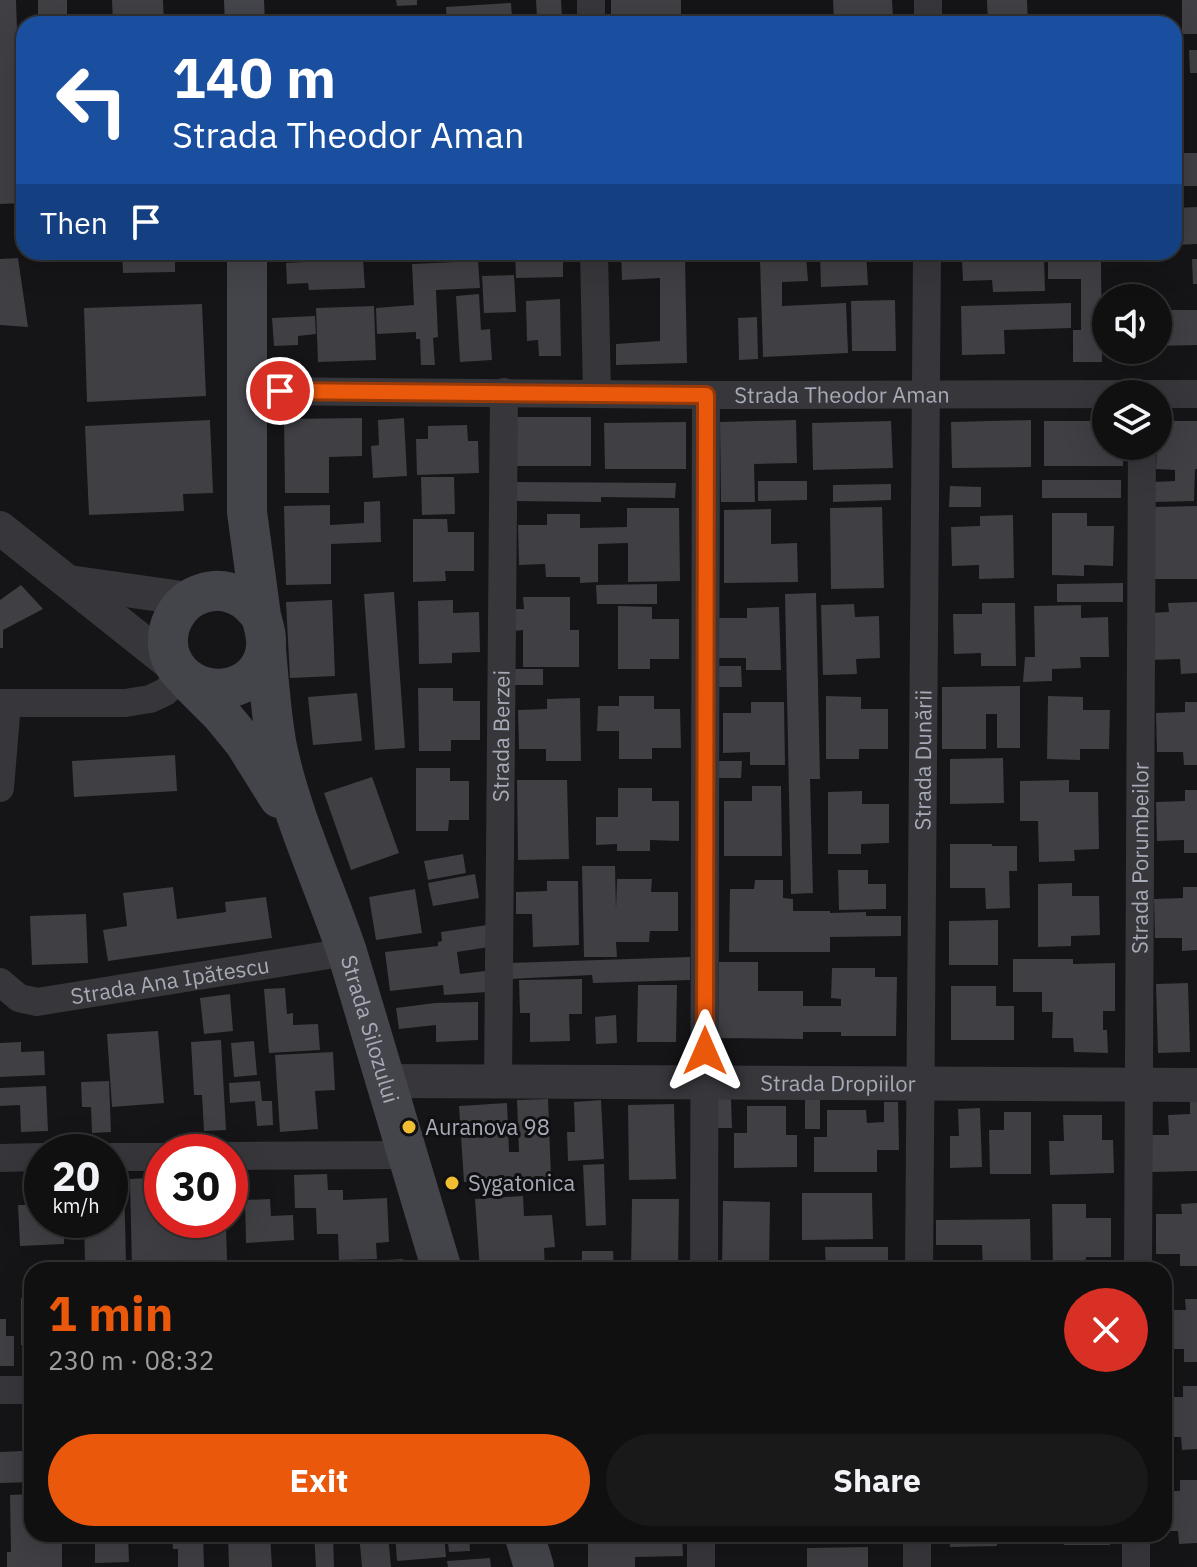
<!DOCTYPE html>
<html lang="en">
<head>
<meta charset="utf-8">
<style>
	:root { --surface:#101011; --page:#19191a; --text:#f1f3f6; --muted:#9c9d9f; --line:#303031; --accent:#ea580c }
	body { margin:0; font-family:"IBM Plex Sans",sans-serif; background:var(--page); color:var(--text); height:100vh; display:flex; flex-direction:column; font-size:30px; white-space:nowrap }
	* { box-sizing:border-box; margin:0 }
	p { font-size:26px; color:var(--muted) }
	.icon { flex:none; width:44px; height:44px; fill:none; stroke:currentColor; stroke-width:2; stroke-linecap:round; stroke-linejoin:round }
	.map { position:relative; flex:1; overflow:hidden }
	.panel { position:absolute; left:24px; top:1262px; width:1148px; height:280px; display:flex; flex-direction:column; background:var(--surface); border-radius:24px; box-shadow:0 8px 32px #0002,0 0 0 2px var(--line) }
	.panel>* { flex:none }
	.hud { position:absolute; left:16px; top:16px; width:1166px; height:244px; border-radius:24px; box-shadow:0 8px 32px #0002,0 0 0 2px var(--line); background:#1a4fa0; color:#fff; overflow:hidden }
	.buttons { position:absolute; left:1092px; top:284px; display:grid; gap:16px }
	.buttons a { display:grid; place-items:center; width:80px; height:80px; border-radius:50%; background:var(--surface); box-shadow:0 8px 32px #0002,0 0 0 2px var(--line); font-size:40px }
	.speed { position:absolute; left:24px; top:1134px; display:flex; gap:16px; font-size:40px; font-weight:700; text-align:center }
	.speed>* { display:grid; place-content:center; width:104px; height:104px; border-radius:50%; background:var(--surface); box-shadow:0 8px 32px #0002,0 0 0 2px var(--line); line-height:1 }
	.speed small { font-size:20px; font-weight:400 }
	.speed .limit { border:12px solid #d22; background:#fff; color:#111 }
	.pin { position:absolute; display:grid; place-items:center; width:68px; height:68px; color:#fff; margin:-34px; border:4px solid #fff; border-radius:50%; box-shadow:0 2px 8px #0007 }
	.me { position:absolute; width:88px; margin:-44px; rotate:0deg; stroke-linejoin:round; filter:drop-shadow(0 0 6px #0008) }
	.turn { display:flex; align-items:center; gap:28px; height:168px; padding:0 24px; font-size:36px }
	.turn .icon { width:104px; height:104px; stroke-width:2.5 }
	.turn b { display:block; font-size:56px; line-height:68px }
	.then { display:flex; align-items:center; height:76px; padding:0 24px; background:#0003; gap:16px; font-size:30px }
	.round { display:grid; place-items:center; flex:none; width:84px; height:84px; border-radius:42px; background:var(--page) }
	.overview { display:flex; align-items:center; justify-content:space-between; height:136px; padding:0 24px }
	h1 { font-size:48px; font-weight:800; line-height:60px; color:var(--accent) }
	.cta { display:flex; gap:16px; margin-top:auto; padding:16px 24px }
	.cta a { flex:1; height:92px; border-radius:48px; background:var(--accent); color:#fff; font-size:32px; font-weight:800; line-height:92px; text-align:center }
	.cta a+a { background:var(--page); color:var(--text) }
	.map>svg:first-child { display:block }
	.building { fill:#3f3f44 }
	.lines { fill:none; stroke-linecap:round; stroke-linejoin:round }
	.minor { stroke:#36363b; stroke-width:28 }
	.tertiary { stroke:#36363b; stroke-width:34 }
	.secondary { stroke:#44454b; stroke-width:40 }
	.route-casing { stroke:#983908; stroke-width:20 }
	.route { stroke:#ea580c; stroke-width:14 }
	.poi-dot { fill:#f1be32; stroke:#101012; stroke-width:3 }
	.labels { text-anchor:middle; stroke-width:6; stroke-linejoin:round; paint-order:stroke }
	.street-label { font-size:22px; fill:#a7aab7; stroke:#101012 }
	.poi-label { font-size:22px; fill:#a7aab7; stroke:#101012; text-anchor:start }
</style>
</head>
<body>
<div class="map">
<svg width="1197" height="1567" viewBox="0 0 1197 1567">
	<rect width="100%" height="100%" fill="#151517"/>
	<path class="building" d="M0,0h16l7,203 -23,1z
		M38,0h29v24h-29z
		M112,0h51l1,24h-51z
		M396,0h21v5l-20,1z
		M536,0h25l1,17h-25z
		M611,0h70v24h-70z
		M833,0h59l1,18 -59,3z
		M987,0h40l1,24h-40z
		M1182,0h15v34h-15z
		M511,3l1,15 10,-1v7h-75l-1,-17z
		M373,19v5h-55v-3z
		M1189,50h8v23h-7z
		M1174,153h23v33h-23z
		M1197,207v37l-23,1v-37z
		M122,252h53v20l-52,1z
		M416,252h33v9l-32,1z
		M515,252h48v25l-47,1z
		M621,252h103v3l-39,2 2,106 -71,2v-21l44,-3v-63l-38,2z
		M866,252l2,33 -47,2 -1,-32z
		M806,256l2,25 -26,1v24l64,-3 2,50 -85,4 -3,-97z
		M18,258l10,69 -28,-2v-66z
		M1044,258l1,33 -52,1 -1,-12 -29,1 -1,-21z
		M363,259l2,29 -56,2 -1,-7 -21,1 -1,-21z
		M1192,259h5v25h-4z
		M1048,260h53l1,102h-29v-32h8v-51h-33z
		M478,261l2,27 -44,2 2,47 -5,1 2,27h-14l-1,-26h-4v-7l-39,2 -1,-26 38,-3 -2,-41z
		M514,275l2,37 -32,1 -2,-37z
		M479,294l2,36 9,-1 2,31 -32,2 -4,-66z
		M560,299l1,57h-22l-1,-16 -11,1 -1,-40z
		M895,300l1,51h-44l-1,-50z
		M1071,303v25l-67,2 1,24 -43,1 -1,-49z
		M202,304l4,92 -119,6 -3,-94z
		M374,306l2,54 -58,2 -2,-54z
		M1158,310h39v35l-39,1z
		M315,316l1,18 -18,2v9l-24,1 -2,-28z
		M757,317l1,42 -19,1 -1,-42z
		M512,417h79v49h-79z
		M362,418v38l-33,1v36h-44l-1,-74z
		M404,418l3,58 -34,2 -2,-32 8,-1 -1,-25z
		M210,420l3,73 -30,1 1,17 -95,4 -4,-89z
		M796,420l1,43 -43,1 1,38h-34l-1,-80z
		M1031,420v47l-79,1 -1,-46z
		M891,421l2,47 -80,2 -1,-47z
		M1044,421h62v25h17v20h-79z
		M1158,421h39v48h-2l-1,32 -41,1 -1,-20 23,-1v-11l-19,-1z
		M686,422v47h-81l-1,-46z
		M467,425l1,16h10l1,32 -62,2 -1,-36h12v-13z
		M421,477h33l1,37 -33,1z
		M1042,480h79v18h-79z
		M758,481h49v19l-49,1z
		M511,482l165,1 -1,15 -74,-1v5l-90,-1z
		M891,484v16l-58,2v-17z
		M950,486l31,1v20h-32z
		M380,501l1,41 -50,2v40l-45,1 -2,-79 46,-1v20l34,-2v-21z
		M1197,506v73h-42l-1,-72z
		M882,507l2,81 -53,1 -1,-81z
		M627,508h52l1,73 -52,1v-39l-30,1v38l-18,1v-6h-34l-1,-13 -26,1 -1,-40h29v-11h33v14l47,-1z
		M771,509v35l26,-1 1,39 -74,1v-73z
		M1052,513h35v13h27l-1,40 -29,-1v11l-32,-1z
		M1013,515l1,63 -35,1v-14l-27,1 -1,-39 29,-1v-10z
		M413,519h34l1,13h26v39h-29l1,10 -33,1z
		M1123,583v19h-66v-18z
		M657,584v20h-60l-1,-19z
		M21,585l22,24 -40,21v18h-3v-48z
		M394,592l11,156 -30,2 -11,-156z
		M816,593l4,186h-10l3,114 -22,1 -6,-300z
		M523,597h47v33h9v37h-56v-37l-8,1 -1,-22h10z
		M332,600l3,76 -45,2 -4,-76z
		M453,600v13l26,-1 1,40 -28,1v10l-33,1 -1,-63z
		M1197,602v71l-16,1 -1,-15 -31,1 -2,-47 22,-1 -1,-9z
		M982,603h33l1,63h-35v-13l-27,1 -1,-40h29z
		M854,604l1,13 24,-1 1,42 -24,1 1,15 -34,1 -2,-70z
		M1081,605v13l27,-1 1,40h-29l1,11 -29,1v12l-29,1 2,-25h10l-1,-51z
		M618,606l34,1v12h27v40h-29v10h-32z
		M779,607l2,63h-35v-12h-27v-40h28v-10z
		M718,666h23l1,21h-24z
		M513,669h30v16h-29z
		M1020,686v62h-23v-34h-11v35h-44v-62z
		M418,688h35v13h27v39h-29v11h-32z
		M357,693l5,48 -49,4 -5,-48z
		M619,696h35v13h26l1,39h-29v11h-33v-28h-22l1,-25h21z
		M826,696l35,1v12h27v40h-29v10h-33z
		M1048,696l35,1v13h27l-1,39h-29v11l-33,-1z
		M580,698l1,63h-35v-12h-27l-1,-39 29,-1v-10z
		M751,702h33l1,63h-35v-13l-27,1v-40h28z
		M1185,702h12v63h-13l-1,-13h-26l-1,-39 29,-1z
		M175,755l2,36 -103,6 -2,-36z
		M1003,758l1,45 -54,1v-45z
		M718,761h24l-1,17h-23z
		M416,768h34v13h19v39h-20l-1,11h-32z
		M372,777l27,76 -48,17 -27,-77z
		M517,780h50l2,79 -51,1z
		M1069,780v12h29l1,57 -25,1 1,11 -36,1 -1,-41h-18v-40z
		M752,786h29l1,70h-58v-55h28z
		M618,788h34v13h27v40l-29,-1v11h-33v-7l-21,1v-28h22z
		M1185,790h12v63h-13v-13l-27,1 -1,-39 29,-1z
		M862,791v13h27v39l-28,1v10h-33v-62z
		M950,844h42v2h25v25h-8l1,37 -24,1 -1,-21h-35z
		M463,854l3,19 -38,7 -4,-19z
		M582,866h33l1,43 1,-30h35l-1,13h27v39h-28l-1,11h-33l1,15h-33z
		M838,870h30v14h18v25l-47,1z
		M475,874l4,24 -46,8 -5,-23z
		M755,880h28v18l10,1v12h37v2l36,-1v4h35v20l-71,1v15h-101l1,-63h24z
		M547,881h31l1,64 -46,2 -1,-33h-16v-22l31,-1z
		M1072,883v13h27l1,39 -29,1v10l-33,1v-63z
		M173,887l4,32 49,-7 -1,-10 41,-5 6,41 -164,23 -5,-31 24,-4 -4,-33z
		M1183,887h14v63l-15,1v-13h-27l-1,-39 29,-1z
		M415,889l7,44 -46,7 -7,-43z
		M86,914l2,49 -56,2 -2,-49z
		M998,920v45h-49v-44z
		M487,925l2,22 -32,5 3,22 25,-3 2,21 -43,3 -1,-10 -53,6 -5,-39 53,-6v-4l4,-1 -1,-9z
		M690,957v23l-97,3 -1,-8 -83,4v-16z
		M1013,959h60v5l42,-1v48h-12v19h4l1,23 -34,-1 -1,-14h-21l1,-26h-11v-20h-29z
		M719,962h39v29h45v15h38v-7l-10,-1 1,-30h43v9h22l-1,59h-55v-4h-38v7l-85,-1z
		M582,979v35h-13l1,27 -40,1v-29h-10l-1,-33z
		M1188,983l2,69 -32,1 -2,-69z
		M638,985h39l-1,57h-39z
		M951,986h45v20h18v34h-63z
		M285,988l2,26 6,-1v12l25,-1 2,26 -51,3 -5,-64z
		M230,994l3,37 -29,3 -4,-36z
		M478,1002v38l-42,2v-17l-37,4 -3,-21 39,-5z
		M616,1015l1,28 -21,1 -1,-27z
		M158,1031l6,72 -52,4 -5,-73z
		M221,1040l5,90 -22,1 -2,-36h-8l-3,-53z
		M254,1041l3,34 -23,2 -3,-34z
		M21,1042v10l23,-1 1,24 -45,2v-34z
		M333,1052l2,38 -20,1 3,38 -38,3 -5,-77z
		M109,1081l2,51 -19,1 -1,-26h-9l-1,-25z
		M260,1081l2,20h10l1,24 -16,1 -2,-25 -25,2 -1,-20z
		M46,1086l2,45 -27,1 -1,-27 -20,1v-18z
		M548,1099l3,78 -87,5 -5,-76 48,-3 2,49h10l-2,-52z
		M717,1099h14l1,29h-15z
		M805,1099h15v30h-15z
		M601,1100l3,59 -36,2 -1,-29h8l-1,-30z
		M884,1102h14l1,48h-22v22h-63v-35h13v-27h39l1,13 17,-1z
		M1190,1102h7v69l-45,1 -1,-37h18l-1,-20 22,-1z
		M674,1104l2,75 -47,1 -1,-75z
		M747,1106h39v29h11v32l-63,1v-35h13z
		M980,1108l2,59 -32,1v-32h9l-1,-27z
		M1004,1112h27v62h-41l-1,-44h15z
		M1063,1115h39v25h11l1,33 -64,2 -1,-34h15z
		M604,1164l2,61 -20,1 -3,-61z
		M327,1174l1,16h15v10l44,-2 2,44 -13,1 1,16 -38,1 -1,-26h-21l-1,-26h-21l-1,-33z
		M150,1178l1,30h5v5l6,-1v8h34l1,9 29,-1 1,32 -12,1v9h-83l-2,-91z
		M124,1180l2,82 -41,1 -1,-43h26v-39z
		M802,1193h70l1,46 -71,1z
		M523,1196l1,20 28,-1 3,32 -11,1 1,22h-65l-5,-71z
		M270,1199l1,17 22,-1 1,25 -48,3 -1,-43z
		M632,1199h47l-1,71h-47z
		M723,1201l47,1 -1,68h-47z
		M1197,1203v63h-17v-12h-24v-40h26l-1,-10z
		M1052,1204h34v14h25v39h-25l-1,11h-32z
		M18,1205h24v15h22v24l-44,2z
		M1030,1219l1,51h-48l-1,-25h-46v-25z
		M825,1247h63v23h-62z
		M582,1251h31l1,19h-32z
		M403,1259l1,11h-50v-8z
		M21,1298h11v47h-11z
		M1185,1299h12v63h-13v-13h-20v-39h22z
		M0,1319h6v17h8v30h-14z
		M1183,1386h14v63l-15,1 -1,-13h-17v-40h19z
		M22,1431h10v51l-32,1v-31l22,-1z
		M1180,1480h17v63l-18,1 -1,-13h-14v-40h16z
		M32,1494v40h30v33h-55v-15h4l-1,-57z
		M69,1534h59l1,28 -34,1v-23l-26,1z
		M172,1534h31l1,33h-26v-18h-5z
		M228,1534h42l2,33h-43z
		M314,1534h19l1,33h-18z
		M359,1534h29l3,33h-29z
		M395,1534h49l2,23 -49,4z
		M447,1534h22l1,17 -21,1z
		M588,1534h94l1,22 -48,1v10h-47z
		M722,1534h46l-1,8 -46,-1z
		M819,1534h35l1,5 -36,1z
		M950,1534h47v12l-47,1z
		M1064,1534h46v11h-46z
		M868,1547v20h-61v-19z
		M490,1558l1,9h-43l-1,-6z"/>
	<g class="lines">
		<g class="minor">
			<path d="M591,0v24"/>
			<path d="M928,24v-24"/>
			<path d="M594,252l3,141"/>
			<path id="s1" d="M248,391l458,4 491,-1"/>
			<path d="M0,703h125l25,-4 15,-7 18,-17"/>
			<path d="M0,788l7,-85"/>
			<path id="s2" d="M0,982l19,16 18,4 310,-50"/>
			<path id="s3" d="M498,1082l6,-690"/>
			<path d="M230,1156l177,-1"/>
			<path d="M110,1157h52"/>
			<path d="M0,1158l42,-1"/>
			<path d="M704,1270l2,-875"/>
			<path id="s4" d="M919,1270l8,-1018"/>
			<path id="s5" d="M1138,1270l4,-824"/>
			<path d="M0,1390h32"/>
			<path d="M701,1567v-33"/>
			<path d="M917,1567v-33"/>
			<path d="M1136,1567v-33"/>
		</g>
		<g class="tertiary">
			<path d="M0,528l177,141"/>
			<path d="M69,582l120,17"/>
			<path id="s6" d="M384,1081l813,4"/>
		</g>
		<g class="secondary">
			<path d="M244,0l1,24"/>
			<path d="M247,252v260l14,104c3,11 6,20 5,31 -5,50 -75,57 -95,11 -5,-13 -4,-29 3,-41 12,-23 42,-33 64,-21 10,4 16,12 23,20"/>
			<path id="s7" d="M266,649c3,33 5,66 11,98 15,71 47,137 70,205l95,318"/>
			<path d="M188,681l33,33 23,28 35,56"/>
			<path d="M524,1534l10,33"/>
		</g>
	</g>
	<g class="lines">
		<defs>
			<path id="route" d="M280,391l426,4 -1,656"/>
		</defs>
		<use href="#route" class="route-casing"/>
		<use href="#route" class="route"/>
	</g>
	<g class="poi-dot">
		<circle cx="409" cy="1127" r="8"/>
		<circle cx="452" cy="1183" r="8"/>
	</g>
	<g class="labels">
		<g class="street-label">
			<text dy="8" stroke="none"><textPath href="#s1" startOffset="594">Strada Theodor Aman</textPath></text>
			<text dy="8" stroke="none"><textPath href="#s3" startOffset="346">Strada Berzei</textPath></text>
			<text dy="8" stroke="none"><textPath href="#s4" startOffset="510">Strada Dunării</textPath></text>
			<text dy="8" stroke="none"><textPath href="#s5" startOffset="412">Strada Porumbeilor</textPath></text>
			<text dy="8" stroke="none"><textPath href="#s2" startOffset="178">Strada Ana Ipătescu</textPath></text>
			<text dy="8" stroke="none"><textPath href="#s7" startOffset="396">Strada Silozului</textPath></text>
			<text dy="8" stroke="none"><textPath href="#s6" startOffset="454">Strada Dropiilor</textPath></text>
		</g>
		<g class="poi-label">
			<text x="425" y="1135">Auranova 98</text>
			<text x="468" y="1191">Sygatonica</text>
		</g>
	</g>
</svg>
<div class="buttons">
<a><svg class="icon" aria-label="sound" viewBox="0 0 24 24"><path d="M4 9h4l5-4v14l-5-4H4zM17 9q2 3 0 6"/></svg></a>
<a><svg class="icon" aria-label="layers" viewBox="0 0 24 24"><path d="M12 4l9 5-9 5-9-5zM3 14l9 5 9-5"/></svg></a>
</div>
<div class="speed"><div>20<small>km/h</small></div><div class="limit">30</div></div>
<div class="pin" style="left:280px;top:391px;background:#d93025"><svg class="icon" aria-label="arrive" viewBox="0 0 24 24"><path d="M6 21V4h12l-3 4 3 4H6"/></svg></div>
<svg class="me" style="left:705px;top:1051px" viewBox="-20 -20 40 40"><path d="M0-17L14 15 0 8-14 15z" fill="#ea580c" stroke="#fff" stroke-width="4"/></svg>
<div class="hud">
<div class="turn"><svg class="icon" aria-label="left" viewBox="0 0 24 24"><path d="M17 20v-9H6M10 6l-5 5 5 5"/></svg><div><b>140 m</b>Strada Theodor Aman</div></div>
<div class="then">Then<svg class="icon" aria-label="arrive" viewBox="0 0 24 24"><path d="M6 21V4h12l-3 4 3 4H6"/></svg></div>
</div>
<section class="panel">
<div class="overview"><div><h1>1 min</h1><p>230 m · 08:32</p></div><a class="round" style="background:#d93025;color:#fff"><svg class="icon" aria-label="close" viewBox="0 0 24 24"><path d="M6 6l12 12M18 6L6 18"/></svg></a></div>
<div class="cta"><a>Exit</a><a>Share</a></div>
</section>
</div>
</body>
</html>
